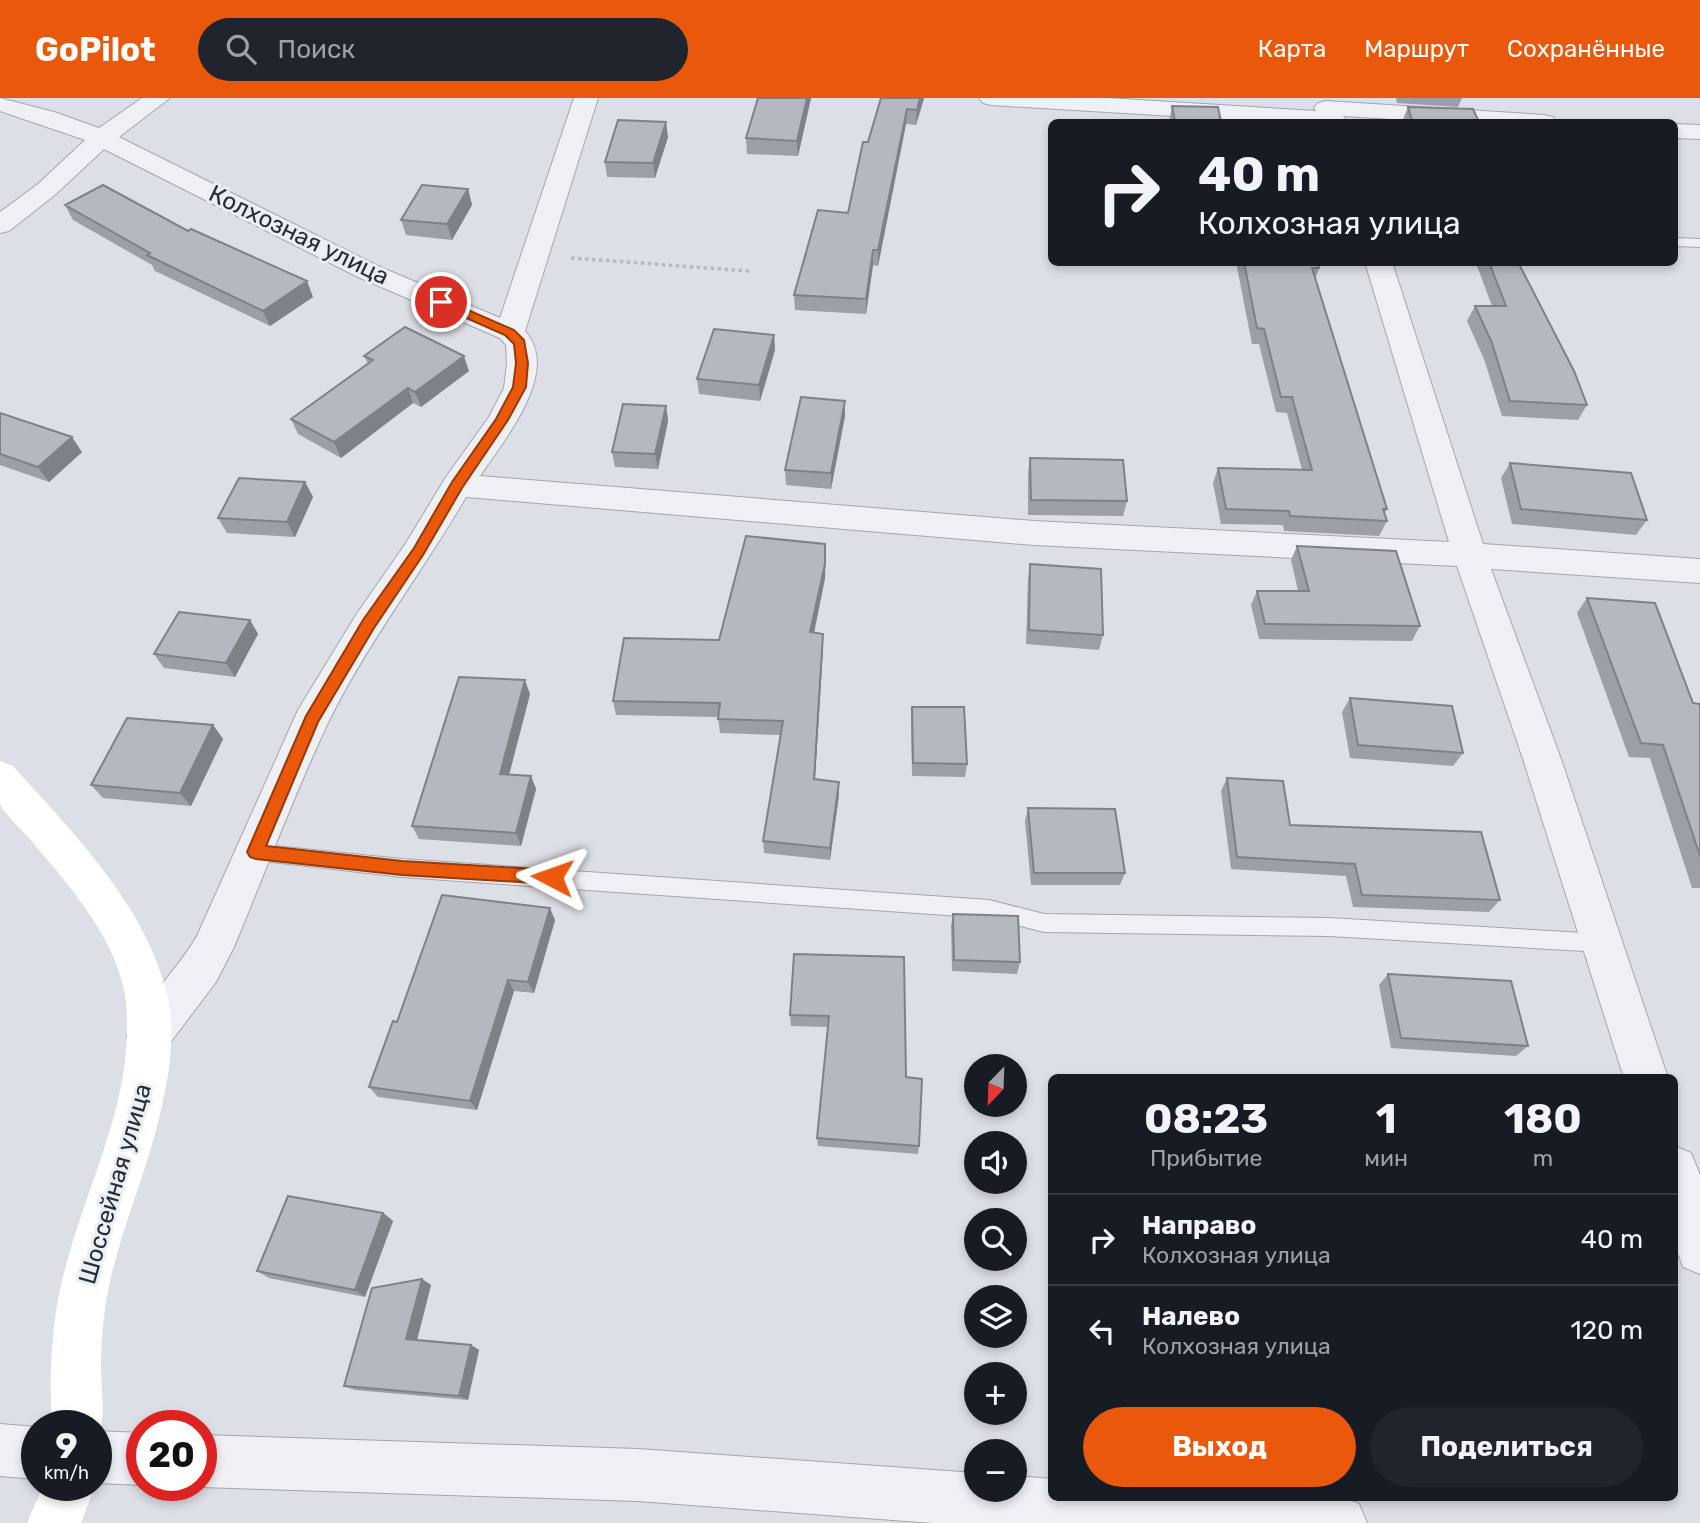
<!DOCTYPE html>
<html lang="ru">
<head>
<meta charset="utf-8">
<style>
	:root { --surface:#171b24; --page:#20242c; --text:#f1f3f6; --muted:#9ea1a6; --line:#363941; --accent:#ea580c }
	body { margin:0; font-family:Rubik,sans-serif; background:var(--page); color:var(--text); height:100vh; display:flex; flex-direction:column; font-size:26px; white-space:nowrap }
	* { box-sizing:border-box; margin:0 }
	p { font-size:23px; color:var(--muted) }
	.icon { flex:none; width:38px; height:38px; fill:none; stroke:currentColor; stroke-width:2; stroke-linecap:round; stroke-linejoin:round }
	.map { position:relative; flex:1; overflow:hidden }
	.side { position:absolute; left:1048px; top:976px; width:630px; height:427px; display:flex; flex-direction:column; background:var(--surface); border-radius:10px; box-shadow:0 4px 10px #0003 }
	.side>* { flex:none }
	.top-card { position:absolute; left:1048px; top:21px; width:630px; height:147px; border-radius:10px; box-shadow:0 4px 10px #0003; background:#171b24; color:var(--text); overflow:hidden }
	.needle { width:46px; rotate:203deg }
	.controls { position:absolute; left:964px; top:956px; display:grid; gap:14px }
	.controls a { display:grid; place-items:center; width:63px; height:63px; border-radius:50%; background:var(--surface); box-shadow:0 4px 10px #0003; font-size:35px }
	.speed { position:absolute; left:21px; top:1312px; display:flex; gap:14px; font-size:35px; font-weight:700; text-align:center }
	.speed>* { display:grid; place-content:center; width:91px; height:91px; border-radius:50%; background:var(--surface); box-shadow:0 4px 10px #0003; line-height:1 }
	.speed small { font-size:18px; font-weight:400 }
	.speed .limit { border:10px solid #d22; background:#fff; color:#111 }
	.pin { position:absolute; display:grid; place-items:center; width:60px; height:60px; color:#fff; margin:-30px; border:4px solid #fff; border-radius:50%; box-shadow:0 2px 7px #0007 }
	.me { position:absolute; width:77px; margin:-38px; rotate:274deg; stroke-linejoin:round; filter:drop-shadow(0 0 5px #0008) }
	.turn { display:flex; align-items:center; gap:24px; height:147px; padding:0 35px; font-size:32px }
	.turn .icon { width:91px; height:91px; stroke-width:2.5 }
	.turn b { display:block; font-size:49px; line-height:60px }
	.eta { display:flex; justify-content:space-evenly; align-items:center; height:119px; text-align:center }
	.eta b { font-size:42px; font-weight:700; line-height:49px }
	.cta { display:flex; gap:14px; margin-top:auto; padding:14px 35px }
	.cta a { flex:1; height:80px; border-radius:42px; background:var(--accent); color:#fff; font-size:28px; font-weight:700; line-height:80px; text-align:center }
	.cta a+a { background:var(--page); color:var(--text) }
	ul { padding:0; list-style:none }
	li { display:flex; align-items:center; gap:21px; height:91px; padding:0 35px; border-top:2px solid var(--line) }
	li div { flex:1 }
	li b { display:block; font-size:26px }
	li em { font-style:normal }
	header { display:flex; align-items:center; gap:42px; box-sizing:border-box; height:98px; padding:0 35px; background:var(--accent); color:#fff }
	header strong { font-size:33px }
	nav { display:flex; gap:38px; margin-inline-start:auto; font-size:24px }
	.search { width:490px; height:63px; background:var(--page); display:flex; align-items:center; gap:18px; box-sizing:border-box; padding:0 24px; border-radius:38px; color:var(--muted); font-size:26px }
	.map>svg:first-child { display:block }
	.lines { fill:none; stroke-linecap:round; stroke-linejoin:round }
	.lane-casing { stroke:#a2a6ae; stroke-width:2 }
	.street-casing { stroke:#a2a6ae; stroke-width:2 }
	.path { stroke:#b6bac0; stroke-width:3.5; stroke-dasharray:3.5 3.5; stroke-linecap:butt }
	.lane { fill:#eef0f4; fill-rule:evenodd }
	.street { fill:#eef0f4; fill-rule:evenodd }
	.secondary { fill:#fff; fill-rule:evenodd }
	.wall { fill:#9b9fa6 }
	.shaded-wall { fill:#7e8287 }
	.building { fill:#b4b9c1; stroke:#7e8287; stroke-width:2 }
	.route { fill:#ea580c; stroke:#983908; stroke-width:2 }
	.labels { text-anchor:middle; stroke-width:6; stroke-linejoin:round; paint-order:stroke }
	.street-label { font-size:24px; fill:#272e3a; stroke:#ebeef3 }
</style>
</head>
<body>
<header>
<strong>GoPilot</strong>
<div class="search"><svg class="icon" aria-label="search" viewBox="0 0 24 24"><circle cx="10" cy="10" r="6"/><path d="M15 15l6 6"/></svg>Поиск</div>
<nav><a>Карта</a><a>Маршрут</a><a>Сохранённые</a></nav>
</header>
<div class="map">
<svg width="1700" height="1425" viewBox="0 0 1700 1425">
	<rect width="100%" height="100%" fill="#dcdfe5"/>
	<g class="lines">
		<defs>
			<path id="lane" d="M1675,140l25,1v8l-25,-1z
				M255,746l147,15 587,41 55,14 285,4 273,16 7,2 3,7 -3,7 -7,2 -273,-16 -285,-4 -55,-14 -587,-41 -147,-17 -7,-2 -3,-6 3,-6z"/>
			<path id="street" d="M0,0l54,14 45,16 43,-30h28l-51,39 259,129 122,52 74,-220h24l-73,233c37,41 -22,110 -45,145l554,45 415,21 -84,-280h27l91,282 217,15v24l-209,-14 70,190 107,319h-44l-101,-319 -66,-193 -423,-21 -568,-48c-44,76 -101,149 -139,228 -34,72 -62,148 -93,222l-18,35 -52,69 -15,6 -15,-6 -7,-14c17,-37 50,-66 70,-101l101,-226 58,-95 50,-72 40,-66 43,-60 15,-29 3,-25 -1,-18 -6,-7 -142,-61 -254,-128 -48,45 -47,37 -9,2v-21l38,-28 47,-44 -85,-29z
				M979,0h128l209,13 -2,-3 4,-5 8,-2 218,14 9,2 3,5h-116l-97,-6 2,3 -2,3h-70l-282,-17 -8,-2z
				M1675,26l25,1v14l-25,-1z
				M1675,1048l16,7 9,22v99l-17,-7 -8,-22z
				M0,1326l37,3v52l-37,-3z
				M96,1333l46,2v52l-46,-2z
				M201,1337l437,14 338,24v16h39v-13l37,3v19h292l15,6 8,19h-434l-295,-22 -437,-14 -3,-1h3z"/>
		</defs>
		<use href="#lane" class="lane-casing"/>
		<use href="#street" class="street-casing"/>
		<path class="path" d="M571,160l178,13"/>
		<use href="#lane" class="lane"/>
		<use href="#street" class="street"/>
		<path class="secondary" d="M0,663l13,5c61,68 134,140 155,232 8,38 1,78 -8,116 -13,57 -37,110 -50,167 -6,28 -9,56 -9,85 0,27 6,53 -5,78v-18h-44c-3,-53 -1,-106 13,-157 23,-89 70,-172 61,-266 -6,-60 -55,-115 -92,-159 -8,-10 -30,-30 -34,-40 0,-11 0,-31 0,-43z
			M43,1388h52l-14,37h-54z"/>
	</g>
	<path class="wall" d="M758,0h53l-13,58 -51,-2 -1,-16z
		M881,0h43l-8,27 -10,-1 -28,142 -5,-1 -7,49 -71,-4 -1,-15 54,-82z
		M1396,0h66l-4,9 -61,-4z
		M1172,8l49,16h-52z
		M1408,9l71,15h-77z
		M668,39l-13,41 -48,-1 -2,-15z
		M468,91l4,16 -20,35 -46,-5 -5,-15z
		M65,107l123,26 125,66 -43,29 -115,-55 -3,-6 -79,-45z
		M1236,164h82l1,6 -4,12 72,229 -3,5 3,7 -8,15 -95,-5 -1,-6 -62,-1 -8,-41 5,-15 84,2 -15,-57 -11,-1 -17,-68h-7z
		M1479,164h39l69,143 -9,15 -76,-4 -18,-57 -17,-38 8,-15h17l-15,-40z
		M774,237l1,15 -15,51 -61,-7 -2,-15z
		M364,258l105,15 -48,36 -8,-4 -72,55 -43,-24 -7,-15 77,-55z
		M666,308l2,15 -10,48 -43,-2 -3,-15z
		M0,315l82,39 -33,30 -49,-17z
		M845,318l-14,73 -45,-4 -1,-15z
		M1030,360l97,43 -4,15 -95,-1v-42z
		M1510,365l137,57 -11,15 -124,-11 -11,-46z
		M305,384l8,15 -18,40 -68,-4 -9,-15z
		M1297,448l123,80 -8,15 -153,-2 -8,-34 6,-14h41l-7,-31z
		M826,460l-1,20 -11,55 9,1v14l-8,132 24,2v13l-9,65 -66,-7 -1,-12 18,-106 -61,-2 -2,-16 -102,-2 -3,-14 106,-61z
		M1030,466l73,71 -4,15 -73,-6 2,-65z
		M1587,500l106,105 7,1v184h-8l-42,-130 -21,-1 -52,-144z
		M250,522l8,14 -23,43 -71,-9 -10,-14z
		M530,596l-21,80 22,2 5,13 -15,57 -102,-7 -7,-13z
		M1350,600l113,55 -10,13 -103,-8 -8,-46z
		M912,609l55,57 -2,13 -53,-1 -1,-56z
		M213,627l10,14 -32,67 -88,-8 -12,-13z
		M1227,680l63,47 210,75 -11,12 -136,-5 -7,-31 -115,-7 -10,-78z
		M1028,710l97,65 -5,12h-89l-6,-64z
		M953,816l67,48 -3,12 -65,-3 -1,-45z
		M555,822l-21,73 -20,-2 -37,119 -99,-13 -9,-10 28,-65z
		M794,856l112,123 13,69 -1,8 -100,-8 -1,-8 11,-111 -37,-1 -1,-11z
		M1388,876l140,72 -12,10 -125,-8 -12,-63z
		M383,1115l10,8 -28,76 -96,-19 -12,-7z
		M422,1181l9,6 -14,55 54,5 8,5 -11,50 -113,-10 -11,-4z"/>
	<path class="shaded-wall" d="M807,0h4l-13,58 -1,-15z
		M920,0h4l-8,27 1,-15z
		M907,11l-1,15 -28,142v-16z
		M666,24l2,15 -13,41 -2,-15z
		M468,91l4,16 -20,35 -5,-16z
		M873,152v15l-7,49v-15z
		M307,183l6,16 -43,29 -7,-15z
		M774,237l1,15 -15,51 -1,-16z
		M464,258l5,15 -48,36 -6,-15z
		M408,290l5,15 -72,55 -7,-16z
		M845,303v15l-14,73v-16z
		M666,308l2,15 -10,48 -3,-15z
		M72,339l10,15 -33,30 -11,-15z
		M305,384l8,15 -18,40 -8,-15z
		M825,446v34l-14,69 -1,-15z
		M250,522l8,14 -23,43 -9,-14z
		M823,536v14l-9,145v-14z
		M525,582l5,14 -24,93 -6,-13z
		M213,627l10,14 -32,67 -11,-13z
		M531,678l5,13 -15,57 -5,-13z
		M839,684v13l-9,65v-12z
		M550,810l5,12 -21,73 -6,-11z
		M508,882l6,11 -37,119 -7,-9z
		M383,1115l10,8 -28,76 -10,-7z
		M422,1181l9,6 -15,59 -10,-5z
		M471,1247l8,5 -11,50 -9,-4z"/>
	<path class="building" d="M758,0h49l-10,43 -51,-3z
		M881,0h39l-3,12 -10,-1 -29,141h-5l-7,49 -72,-4 24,-85 30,3 15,-71h5z
		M1172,8l46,1 3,15h-46z
		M1408,9l65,2 6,13h-76v-1h9z
		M618,22l48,2 -13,41 -48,-1z
		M103,87l85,46 3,-2 116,52 -44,30 -116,-56 3,-2 -85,-48z
		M422,87l46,4 -21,35 -46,-4z
		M1244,164h74l1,6h-7l75,241h-4l4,12 -97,-5 -1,-5 -63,-2 -8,-41 94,2 -20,-73h-11l-17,-68 -7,-1z
		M1489,164h29l56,109 13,34 -77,-4 -18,-58 -17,-37h31z
		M405,229l59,29 -49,36 -7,-4 -74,54 -43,-23 82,-59 -9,-4z
		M714,231l60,6 -15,50 -62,-6z
		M801,299l44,4 -14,72 -46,-3z
		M623,306l43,2 -11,48 -43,-2z
		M0,315l72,24 -34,30 -38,-13z
		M1030,360l93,2 4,41 -96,-1z
		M1510,365l121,10 16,47 -126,-11z
		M239,380l66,4 -18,40 -69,-4z
		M746,438l79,8v20l-15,68 13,2 -9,145 25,3 -9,66 -67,-7 20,-120 -65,-2 2,-16 -107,-2 11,-63 95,2z
		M1297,448l99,5 24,75 -155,-2 -8,-33h52z
		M1030,466l71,5 2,66 -74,-5z
		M1587,500l68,5 38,100 7,1v152l-37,-111 -22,-2z
		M179,514l71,8 -24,43 -72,-9z
		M459,579l66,3 -25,94 31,2 -15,57 -104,-7z
		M1350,600l102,8 11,47 -105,-8z
		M912,609h52l3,57 -54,-1z
		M127,620l86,7 -33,68 -89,-8z
		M1227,680l56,3 7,44 191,7 19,68 -138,-5 -7,-31 -118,-7z
		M1028,710l87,1 10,64h-91z
		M442,797l108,13 -22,74 -20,-2 -38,121 -101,-14 24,-66 4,1z
		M953,816l65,2 2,46 -66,-2z
		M794,856l110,3 2,120 16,2 -3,67 -102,-8 12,-122 -39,-1z
		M1388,876l123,7 17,65 -127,-8z
		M288,1098l95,17 -28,77 -98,-19z
		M422,1181l-16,60 65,6 -12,51 -115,-10 28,-98z"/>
	<path class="route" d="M437,202h8l69,30 10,10 4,23 -2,24 -18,33 -46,68 -39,67 -49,73 -56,94 -52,124 136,15 150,9 5,2 3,5 -3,5 -5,2 -150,-9 -146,-16 -6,-2 -3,-5 59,-136 57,-96 51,-72 38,-66 44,-63 17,-32 3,-24 -2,-19 -9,-9 -68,-30z"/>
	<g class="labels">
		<g class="street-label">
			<text transform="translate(299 137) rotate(26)" y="8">Колхозная улица</text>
			<text transform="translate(115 1086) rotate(-74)" y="8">Шоссейная улица</text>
		</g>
	</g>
</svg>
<div class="controls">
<a><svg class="needle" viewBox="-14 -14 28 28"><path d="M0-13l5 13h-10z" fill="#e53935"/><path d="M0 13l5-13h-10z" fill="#9ea1a6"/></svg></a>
<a><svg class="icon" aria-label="sound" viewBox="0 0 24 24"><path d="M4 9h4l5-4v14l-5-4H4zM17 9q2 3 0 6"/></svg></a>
<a><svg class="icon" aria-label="search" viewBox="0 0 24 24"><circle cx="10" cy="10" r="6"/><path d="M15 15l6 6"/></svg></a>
<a><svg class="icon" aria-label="layers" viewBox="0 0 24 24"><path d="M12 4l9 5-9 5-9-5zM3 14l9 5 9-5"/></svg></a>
<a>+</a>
<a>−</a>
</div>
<div class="speed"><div>9<small>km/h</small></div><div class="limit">20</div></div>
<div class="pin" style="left:441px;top:204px;background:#d93025"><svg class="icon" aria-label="arrive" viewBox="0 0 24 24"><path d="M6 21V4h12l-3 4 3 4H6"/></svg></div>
<svg class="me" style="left:552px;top:779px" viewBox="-20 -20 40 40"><path d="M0-17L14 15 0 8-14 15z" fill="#ea580c" stroke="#fff" stroke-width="4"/></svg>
<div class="top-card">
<div class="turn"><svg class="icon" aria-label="right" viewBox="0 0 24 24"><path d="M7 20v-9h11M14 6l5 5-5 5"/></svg><div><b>40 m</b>Колхозная улица</div></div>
</div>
<section class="side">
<div class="eta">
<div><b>08:23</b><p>Прибытие</p></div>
<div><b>1</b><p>мин</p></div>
<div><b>180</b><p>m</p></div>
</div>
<ul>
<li><svg class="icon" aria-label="right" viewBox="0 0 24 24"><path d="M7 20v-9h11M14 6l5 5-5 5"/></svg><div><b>Направо</b><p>Колхозная улица</p></div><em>40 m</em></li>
<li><svg class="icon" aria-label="left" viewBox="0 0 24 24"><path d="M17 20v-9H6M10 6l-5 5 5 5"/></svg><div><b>Налево</b><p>Колхозная улица</p></div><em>120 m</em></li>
</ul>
<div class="cta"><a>Выход</a><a>Поделиться</a></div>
</section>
</div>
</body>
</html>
